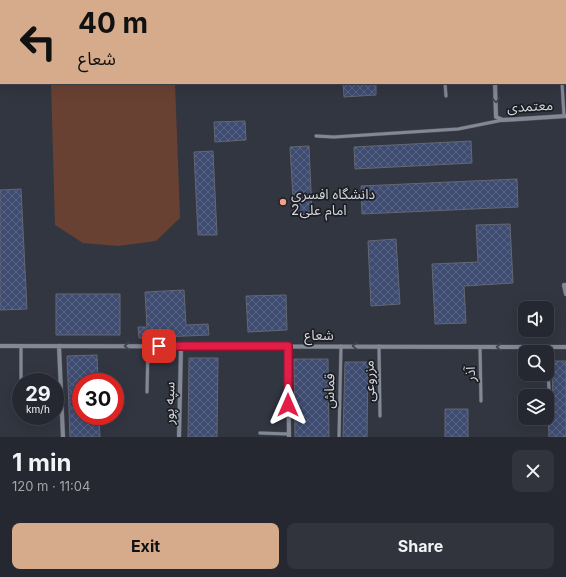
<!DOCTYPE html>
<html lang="en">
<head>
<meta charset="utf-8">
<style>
	:root { --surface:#262831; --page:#32343d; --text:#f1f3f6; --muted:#a4a6ab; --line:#42444d; --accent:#d6ab8b }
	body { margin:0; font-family:Inter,"Noto Sans Arabic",sans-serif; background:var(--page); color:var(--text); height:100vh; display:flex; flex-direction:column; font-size:15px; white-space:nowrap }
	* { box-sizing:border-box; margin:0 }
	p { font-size:13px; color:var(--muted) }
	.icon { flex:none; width:22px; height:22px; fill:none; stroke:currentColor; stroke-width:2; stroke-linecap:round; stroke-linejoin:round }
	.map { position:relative; height:437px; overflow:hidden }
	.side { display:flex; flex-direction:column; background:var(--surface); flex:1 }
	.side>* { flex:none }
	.top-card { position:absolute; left:0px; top:0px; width:566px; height:84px; box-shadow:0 4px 16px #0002,0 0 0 1px var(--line); background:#d6ab8b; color:#111; overflow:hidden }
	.fabs { position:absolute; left:518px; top:301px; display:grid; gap:8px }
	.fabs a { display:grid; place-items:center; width:36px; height:36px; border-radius:8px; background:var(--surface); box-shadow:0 4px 16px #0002,0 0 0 1px var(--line); font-size:20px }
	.speed { position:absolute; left:12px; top:373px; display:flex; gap:8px; font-size:20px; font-weight:700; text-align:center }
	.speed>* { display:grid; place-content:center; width:52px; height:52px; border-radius:50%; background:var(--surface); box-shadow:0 4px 16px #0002,0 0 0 1px var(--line); line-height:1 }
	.speed small { font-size:10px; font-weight:400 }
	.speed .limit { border:6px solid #d22; background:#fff; color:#111 }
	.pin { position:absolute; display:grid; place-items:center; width:34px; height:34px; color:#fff; margin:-17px; border-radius:8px; box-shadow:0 2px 6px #0006 }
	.me { position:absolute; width:44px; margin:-22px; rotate:0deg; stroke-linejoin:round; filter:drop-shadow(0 0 3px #0008) }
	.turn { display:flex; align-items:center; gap:14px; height:84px; padding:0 12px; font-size:18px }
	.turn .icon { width:52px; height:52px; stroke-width:2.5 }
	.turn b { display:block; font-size:28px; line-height:34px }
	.round { display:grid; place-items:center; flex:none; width:42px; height:42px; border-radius:8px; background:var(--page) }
	.headline { display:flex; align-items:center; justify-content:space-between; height:68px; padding:0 12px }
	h1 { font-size:24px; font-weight:700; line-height:30px }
	.primary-button { display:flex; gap:8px; margin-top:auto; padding:8px 12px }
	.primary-button a { flex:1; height:46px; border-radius:8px; background:var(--accent); color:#111; font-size:16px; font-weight:700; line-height:46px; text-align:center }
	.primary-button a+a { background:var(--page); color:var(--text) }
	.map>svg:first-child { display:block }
	.garden { fill:#694133 }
	.building { fill:url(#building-cross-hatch); stroke:#636773 }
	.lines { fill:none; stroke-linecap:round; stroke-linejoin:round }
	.service-casing { stroke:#4e525b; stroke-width:4 }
	.minor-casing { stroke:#4e525b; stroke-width:5 }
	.service { stroke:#838895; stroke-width:3 }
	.minor { stroke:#838895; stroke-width:4 }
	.oneway { stroke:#40434b }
	.route-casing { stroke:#92132f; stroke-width:10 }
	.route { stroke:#e11d48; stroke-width:7 }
	.poi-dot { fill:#f39f83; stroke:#1c1e23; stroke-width:1.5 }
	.labels { text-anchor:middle; stroke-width:3.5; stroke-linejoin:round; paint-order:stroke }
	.street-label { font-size:14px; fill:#d3d6dd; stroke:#1c1e23 }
	.poi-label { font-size:14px; fill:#d3d6dd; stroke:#1c1e23; text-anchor:start }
</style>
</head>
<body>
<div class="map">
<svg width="566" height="437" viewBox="0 0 566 437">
	<defs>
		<pattern id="building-cross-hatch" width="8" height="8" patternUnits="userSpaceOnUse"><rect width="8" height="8" fill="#3f4c71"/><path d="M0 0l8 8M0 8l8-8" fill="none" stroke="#5a6585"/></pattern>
	</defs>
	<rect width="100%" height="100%" fill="#323641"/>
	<path class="garden" d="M51,83h124l5,135 -24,23 -38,5 -35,-3 -28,-18z"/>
	<path class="building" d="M343,83h33v12l-32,2z
		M245,121l1,19 -31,2 -1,-20z
		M471,141l1,22 -117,6 -1,-22z
		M309,146l3,68 -18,1 -4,-68z
		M213,151l4,84h-19l-4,-83z
		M517,179l1,28 -156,7 -1,-28z
		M21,189l6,120 -27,1v-120z
		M510,224l3,59 -49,3 2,37 -31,1 -3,-60 46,-2 -2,-37z
		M396,239l4,65 -29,2 -3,-65z
		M184,290l2,35 22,-1 1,11 -70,3 -1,-11h9l-2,-35z
		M56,294h64v41h-64z
		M286,295l1,35 -39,2 -2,-36z
		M97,355l1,27h-17v34h18l1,21h-30l-3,-81z
		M189,358h29l-1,79h-29z
		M294,359h34l1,78h-34z
		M552,361h14v76h-17l-1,-26 5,-1z
		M345,362h23l-1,75h-24z
		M445,409h23v28h-23z"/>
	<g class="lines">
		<defs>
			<path id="service" d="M445,83l1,13
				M562,83l2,33
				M316,136l18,1 124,-8 45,-9
				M21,346v36
				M379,346l1,70
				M480,347l1,54
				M547,356l2,33
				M147,392l1,-46
				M260,433l29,1
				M339,437l2,-91"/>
			<path id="minor" d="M491,0v1
				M565,14h1
				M495,83l1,34 7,3 63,-4
				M566,285h-2l2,9
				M0,346l566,1
				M59,346l4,91
				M288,346l1,91
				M179,437l2,-91"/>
		</defs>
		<use href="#service" class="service-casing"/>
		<use href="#minor" class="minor-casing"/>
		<use href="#service" class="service"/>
		<use href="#minor" class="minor"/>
	</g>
	<defs><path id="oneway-chevron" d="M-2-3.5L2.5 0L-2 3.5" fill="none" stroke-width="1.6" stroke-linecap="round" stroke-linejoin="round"/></defs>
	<g class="oneway">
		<use href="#oneway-chevron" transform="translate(496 100) rotate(87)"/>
		<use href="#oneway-chevron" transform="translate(127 346) rotate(-180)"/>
		<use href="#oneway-chevron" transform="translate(355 346) rotate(-180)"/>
		<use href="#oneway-chevron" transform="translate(499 347) rotate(-180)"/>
	</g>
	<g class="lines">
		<defs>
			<path id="route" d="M159,346h129v59"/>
		</defs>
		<use href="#route" class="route-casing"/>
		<use href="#route" class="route"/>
	</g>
	<circle class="poi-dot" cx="283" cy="202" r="4"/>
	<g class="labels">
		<g class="street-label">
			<text transform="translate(530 106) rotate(-3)" y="5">معتمدی</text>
			<text x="319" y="340">شعاع</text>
			<text transform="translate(470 374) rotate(-91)" y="5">آذر</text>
			<text transform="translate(369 381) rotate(-91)" y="5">مزروعی</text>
			<text transform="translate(329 391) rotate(-89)" y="5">قماش</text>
			<text transform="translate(169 403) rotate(-89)" y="5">سپه پور</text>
		</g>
		<g class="poi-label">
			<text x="291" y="199">دانشگاه افسری<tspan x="291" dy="16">امام علی2</tspan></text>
		</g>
	</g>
</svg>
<div class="fabs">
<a><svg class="icon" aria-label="sound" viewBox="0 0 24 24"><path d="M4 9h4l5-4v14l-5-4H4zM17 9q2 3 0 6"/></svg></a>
<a><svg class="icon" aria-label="search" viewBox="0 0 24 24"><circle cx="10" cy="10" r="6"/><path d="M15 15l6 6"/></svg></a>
<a><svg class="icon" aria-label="layers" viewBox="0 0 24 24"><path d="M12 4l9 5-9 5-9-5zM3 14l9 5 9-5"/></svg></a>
</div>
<div class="speed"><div>29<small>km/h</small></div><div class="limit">30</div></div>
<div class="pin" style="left:159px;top:346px;background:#d93025"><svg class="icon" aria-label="arrive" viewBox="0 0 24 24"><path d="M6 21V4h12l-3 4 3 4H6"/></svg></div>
<svg class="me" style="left:288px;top:405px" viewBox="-20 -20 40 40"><path d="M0-17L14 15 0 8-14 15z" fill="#e11d48" stroke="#fff" stroke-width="4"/></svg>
<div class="top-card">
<div class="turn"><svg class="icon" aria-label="left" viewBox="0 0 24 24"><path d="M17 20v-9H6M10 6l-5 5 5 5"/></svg><div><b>40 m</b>شعاع</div></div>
</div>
</div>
<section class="side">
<div class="headline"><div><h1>1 min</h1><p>120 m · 11:04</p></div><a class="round"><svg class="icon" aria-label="close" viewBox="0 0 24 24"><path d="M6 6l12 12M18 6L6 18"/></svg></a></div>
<div class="primary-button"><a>Exit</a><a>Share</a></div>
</section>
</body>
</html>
